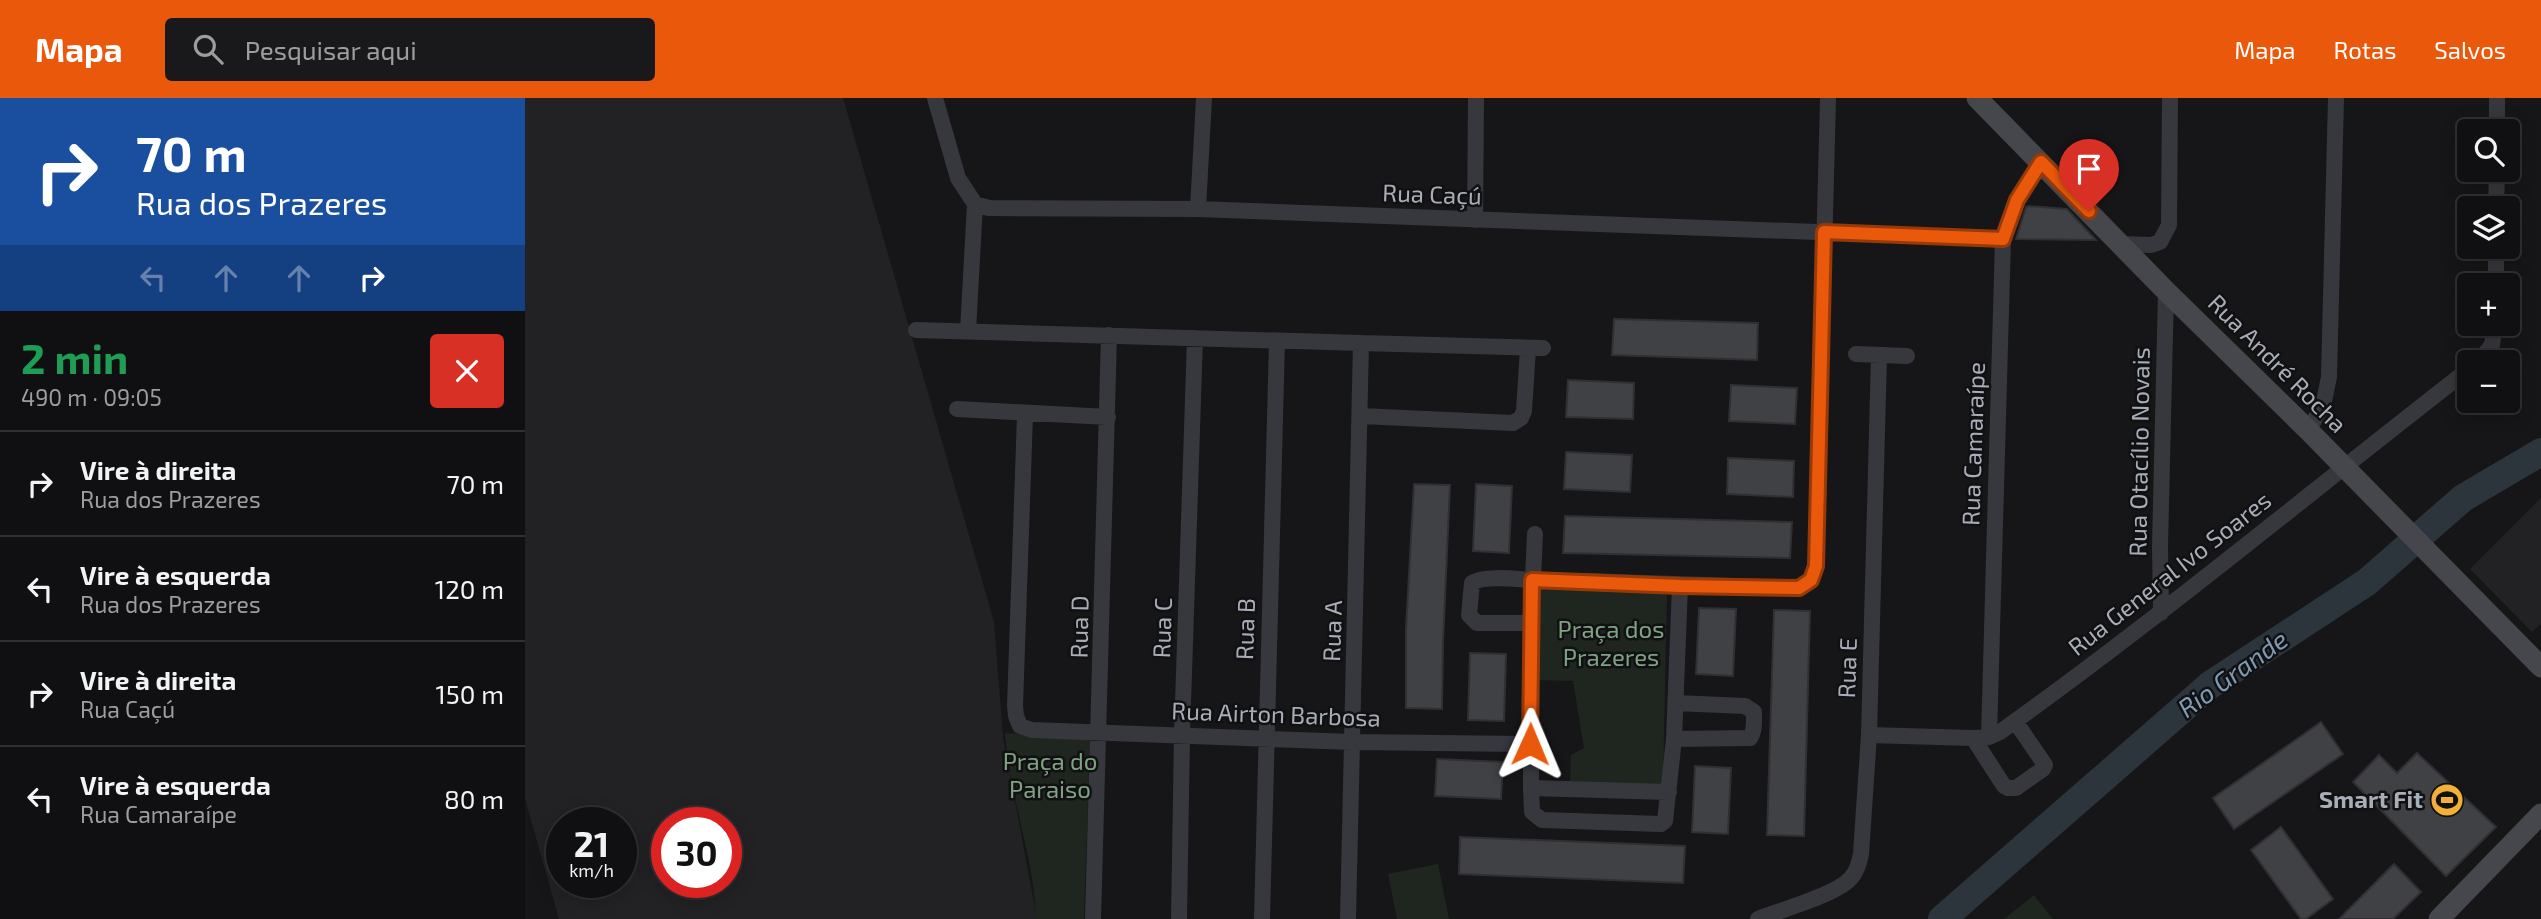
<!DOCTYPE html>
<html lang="pt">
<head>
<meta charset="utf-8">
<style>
	:root { --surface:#101012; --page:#19191b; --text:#f1f3f6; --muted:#9c9d9f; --line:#303032; --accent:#ea580c }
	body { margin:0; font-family:"Exo 2",sans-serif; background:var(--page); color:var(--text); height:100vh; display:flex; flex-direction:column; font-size:26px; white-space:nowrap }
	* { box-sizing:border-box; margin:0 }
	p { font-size:23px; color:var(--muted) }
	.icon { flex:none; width:38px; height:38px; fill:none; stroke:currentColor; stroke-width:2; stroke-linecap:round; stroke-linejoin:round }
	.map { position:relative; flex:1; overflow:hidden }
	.side { display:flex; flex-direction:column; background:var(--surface); width:525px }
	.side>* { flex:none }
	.guide { background:#1a4fa0; color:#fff; overflow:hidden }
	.buttons { position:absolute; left:1932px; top:21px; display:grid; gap:14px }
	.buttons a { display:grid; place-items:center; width:63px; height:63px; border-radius:7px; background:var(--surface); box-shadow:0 4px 18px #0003,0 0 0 2px var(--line); font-size:35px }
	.speed { position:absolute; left:21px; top:709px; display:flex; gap:14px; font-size:35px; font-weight:700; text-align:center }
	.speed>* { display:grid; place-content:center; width:91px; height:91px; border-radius:50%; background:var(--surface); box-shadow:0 4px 18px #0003,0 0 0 2px var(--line); line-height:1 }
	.speed small { font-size:18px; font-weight:400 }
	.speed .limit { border:10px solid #d22; background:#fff; color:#111 }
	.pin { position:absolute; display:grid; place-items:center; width:60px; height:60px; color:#fff; margin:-72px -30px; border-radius:50% 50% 50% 0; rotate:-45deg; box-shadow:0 0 7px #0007 }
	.pin .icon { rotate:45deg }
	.me { position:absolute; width:77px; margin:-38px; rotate:1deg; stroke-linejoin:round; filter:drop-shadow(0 0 5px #0008) }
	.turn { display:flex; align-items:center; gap:24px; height:147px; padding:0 21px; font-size:32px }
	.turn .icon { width:91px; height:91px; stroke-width:2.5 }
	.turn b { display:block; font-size:49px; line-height:60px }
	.lanes { display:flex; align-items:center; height:66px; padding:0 21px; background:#0003; justify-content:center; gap:35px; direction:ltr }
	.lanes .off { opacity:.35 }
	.round { display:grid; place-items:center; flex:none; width:74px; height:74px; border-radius:7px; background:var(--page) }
	.summary { display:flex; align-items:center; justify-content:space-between; height:119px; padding:0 21px }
	h1 { font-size:42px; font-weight:700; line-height:52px; color:#1e9e55 }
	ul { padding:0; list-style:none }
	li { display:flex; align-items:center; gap:21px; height:105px; padding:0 21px; border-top:2px solid var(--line) }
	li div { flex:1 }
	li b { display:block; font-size:26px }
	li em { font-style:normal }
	header { display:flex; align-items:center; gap:42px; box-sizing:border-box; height:98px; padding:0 35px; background:var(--accent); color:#fff }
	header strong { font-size:33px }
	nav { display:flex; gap:38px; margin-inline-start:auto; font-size:24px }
	.search { width:490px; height:63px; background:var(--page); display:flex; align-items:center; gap:18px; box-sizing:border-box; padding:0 24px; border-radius:7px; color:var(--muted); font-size:26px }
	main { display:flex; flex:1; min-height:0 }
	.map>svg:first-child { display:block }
	.built { fill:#222225; fill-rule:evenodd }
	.green { fill:#1e261f }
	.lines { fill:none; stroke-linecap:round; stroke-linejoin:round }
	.river { stroke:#2c353c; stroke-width:28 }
	.building { fill:#404145; stroke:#303034; stroke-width:2 }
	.minor { stroke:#37383d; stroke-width:16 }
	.secondary { stroke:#45474d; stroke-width:21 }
	.route-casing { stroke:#983908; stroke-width:18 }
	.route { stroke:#ea580c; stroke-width:12 }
	.labels { text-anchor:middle; stroke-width:5; stroke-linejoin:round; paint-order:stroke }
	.street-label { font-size:24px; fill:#a8adb8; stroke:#111113 }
	.park-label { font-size:24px; fill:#7fa381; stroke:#111113 }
	.poi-label { font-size:24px; font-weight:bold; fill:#a8adb8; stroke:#111113; text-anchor:end }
	.water-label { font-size:26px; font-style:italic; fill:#7f9bb3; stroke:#111113 }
</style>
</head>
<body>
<header>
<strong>Mapa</strong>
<div class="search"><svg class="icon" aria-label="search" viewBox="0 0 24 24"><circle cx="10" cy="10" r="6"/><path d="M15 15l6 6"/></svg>Pesquisar aqui</div>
<nav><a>Mapa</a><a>Rotas</a><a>Salvos</a></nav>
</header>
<main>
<section class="side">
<div class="guide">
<div class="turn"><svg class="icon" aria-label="right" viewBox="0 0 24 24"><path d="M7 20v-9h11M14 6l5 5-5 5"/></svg><div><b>70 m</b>Rua dos Prazeres</div></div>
<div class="lanes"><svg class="icon off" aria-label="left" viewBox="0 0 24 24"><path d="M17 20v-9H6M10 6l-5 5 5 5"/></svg><svg class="icon off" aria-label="ahead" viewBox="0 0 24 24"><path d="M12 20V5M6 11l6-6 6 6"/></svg><svg class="icon off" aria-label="ahead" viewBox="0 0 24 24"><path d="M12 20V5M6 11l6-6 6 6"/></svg><svg class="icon" aria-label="right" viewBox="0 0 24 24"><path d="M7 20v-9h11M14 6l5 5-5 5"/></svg></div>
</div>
<div class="summary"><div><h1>2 min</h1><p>490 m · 09:05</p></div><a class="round" style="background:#d93025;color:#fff"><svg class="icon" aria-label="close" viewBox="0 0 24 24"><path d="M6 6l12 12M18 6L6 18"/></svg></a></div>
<ul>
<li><svg class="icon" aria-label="right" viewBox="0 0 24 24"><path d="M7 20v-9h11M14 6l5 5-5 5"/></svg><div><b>Vire à direita</b><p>Rua dos Prazeres</p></div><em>70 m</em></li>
<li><svg class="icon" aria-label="left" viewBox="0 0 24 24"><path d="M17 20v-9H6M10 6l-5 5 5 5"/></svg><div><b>Vire à esquerda</b><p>Rua dos Prazeres</p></div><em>120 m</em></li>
<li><svg class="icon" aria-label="right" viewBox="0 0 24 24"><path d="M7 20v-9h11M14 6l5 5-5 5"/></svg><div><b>Vire à direita</b><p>Rua Caçú</p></div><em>150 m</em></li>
<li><svg class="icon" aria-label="left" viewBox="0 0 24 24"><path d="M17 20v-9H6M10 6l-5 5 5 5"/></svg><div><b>Vire à esquerda</b><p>Rua Camaraípe</p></div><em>80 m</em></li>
</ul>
</section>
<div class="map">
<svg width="2016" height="821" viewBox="0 0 2016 821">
	<rect width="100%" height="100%" fill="#161618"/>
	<path class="built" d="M0,0h318l151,524 9,115 34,182h-478l-34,-120zM37,724h59v60h-59zM142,724h59v60h-59z
		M2016,400v126l-9,8 -62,-63z"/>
	<path class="green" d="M1010,490l132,3 -4,193 -93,-2 1,-27 13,-7 -11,-67 -40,-1z
		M480,635l85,6 -6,180h-48c-2,-63 -27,-123 -31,-186z
		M913,766l11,55h-52l-9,-45z
		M1509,797l19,24h-49z"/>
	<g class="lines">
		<path class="river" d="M1417,821l268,-234 157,-103 96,-84 78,-46"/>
	</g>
	<path class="building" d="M1504,108l38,3 29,31 -80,-1 10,-32z
		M1089,221l144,4 -1,37 -145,-5z
		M1043,282l66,3 -1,36 -67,-2z
		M1206,287l66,3 -2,36 -66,-3z
		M1041,354l66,3 -2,37 -66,-3z
		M1203,360l66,3 -1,36 -66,-3z
		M889,386l36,1 -7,157 -1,67 -36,-1v-79z
		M951,386l36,2 -3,67 -36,-2z
		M1040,418l227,6 -2,36 -227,-5z
		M1174,510l37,1 -3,67 -37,-2z
		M1249,512l36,1 -6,225 -37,-1z
		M945,555l36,1 -2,67 -36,-1z
		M1796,624l22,32 -109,75 -21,-31z
		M1892,655l79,74 -50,49 -93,-94 26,-27 18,18z
		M912,661l66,3 -2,37 -66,-3z
		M1170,668l36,2 -3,66 -36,-2z
		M1756,729l52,72 -27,20h-5l-50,-69z
		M935,739l225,9 -2,37 -224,-9z
		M1869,766l27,28 -28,27h-54z"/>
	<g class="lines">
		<path class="minor" d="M410,0l23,80 17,26 14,4 209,1 805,30
			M1972,33v-33
			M1971,110l1,-38
			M673,111l6,-111
			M950,122l1,-122
			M1596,146l30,1 9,-3 9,-17 1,-127
			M1971,187v-38
			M391,232l445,13 -13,576
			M443,233l7,-127
			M836,245l182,5
			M1331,256l51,2
			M1953,264l14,-17 3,-21
			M432,311l151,8
			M500,317l-10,291 1,10 4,10 12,4 320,12 178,2
			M836,318l152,7 8,-5 3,-7 4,-63
			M1783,332l15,-24 6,-29 7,-279
			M1010,436l-4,89v165l1,24 10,8 119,4 4,-3 9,-82 6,-153
			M1636,515l-1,-66 6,-256
			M1006,525h-54l-8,-8 3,-32c11,-8 44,-4 58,-3 90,1 179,6 269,8l12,-7 5,-15 12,-468
			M1344,637l104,3 16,-1 11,-5c161,-115 313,-242 469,-363
			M1464,639l14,-498 14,-39 24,-38
			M1448,640l31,48 4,2h8l27,-19 2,-4 -30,-44
			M1149,641l76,-1c5,-7 4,-17 4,-26l-9,-6 -69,-3
			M1006,690l138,4
			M568,821l16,-584
			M654,821l3,-185 13,-396
			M737,821l15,-578
			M1233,821c23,-9 77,-24 92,-40 7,-7 9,-16 11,-25l8,-119 10,-380"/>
		<path class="secondary" d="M1452,0l189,193 142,139 233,237
			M1914,821l102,-105"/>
	</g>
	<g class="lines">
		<defs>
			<path id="route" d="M1005,646l2,-164 148,6 119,2 12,-8 5,-14 8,-334 179,7 14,-39 24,-38 48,49"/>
		</defs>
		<use href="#route" class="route-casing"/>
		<use href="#route" class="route"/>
	</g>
	<defs>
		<symbol id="stadium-disc" viewBox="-11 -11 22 22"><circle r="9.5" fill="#f2b134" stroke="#111113"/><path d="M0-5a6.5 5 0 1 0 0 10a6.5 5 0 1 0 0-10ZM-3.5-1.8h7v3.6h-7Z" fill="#111"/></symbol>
	</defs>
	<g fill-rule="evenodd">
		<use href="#stadium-disc" x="1903" y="683" width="38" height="38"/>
	</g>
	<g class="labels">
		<g class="street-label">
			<text transform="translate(907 97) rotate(2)" y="8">Rua Caçú</text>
			<text transform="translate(1752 266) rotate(45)" y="8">Rua André Rocha</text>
			<text transform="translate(1449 346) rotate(-88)" y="8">Rua Camaraípe</text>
			<text transform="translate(1615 354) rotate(-89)" y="8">Rua Otacílio Novais</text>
			<text transform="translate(1645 476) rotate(-38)" y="8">Rua General Ivo Soares</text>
			<text transform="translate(555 529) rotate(-89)" y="8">Rua D</text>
			<text transform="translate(638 530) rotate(-88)" y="8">Rua C</text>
			<text transform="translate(721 531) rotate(-88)" y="8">Rua B</text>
			<text transform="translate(808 533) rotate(-88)" y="8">Rua A</text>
			<text transform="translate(1323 570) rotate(-88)" y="8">Rua E</text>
			<text transform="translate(751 617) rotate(2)" y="8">Rua Airton Barbosa</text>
		</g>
		<g class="park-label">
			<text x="1086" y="540">Praça dos<tspan x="1086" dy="28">Prazeres</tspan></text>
			<text x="525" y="672">Praça do<tspan x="525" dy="28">Paraiso</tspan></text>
		</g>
		<g class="poi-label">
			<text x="1898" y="710">Smart Fit</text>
		</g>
		<g class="water-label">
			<text transform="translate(1708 576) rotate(-36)" y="9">Rio Grande</text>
		</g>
	</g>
</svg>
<div class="buttons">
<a><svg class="icon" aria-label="search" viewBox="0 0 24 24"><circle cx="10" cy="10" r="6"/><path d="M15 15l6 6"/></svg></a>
<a><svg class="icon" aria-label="layers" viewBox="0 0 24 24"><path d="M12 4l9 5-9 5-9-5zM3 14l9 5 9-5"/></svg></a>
<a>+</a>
<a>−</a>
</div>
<div class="speed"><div>21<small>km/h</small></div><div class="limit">30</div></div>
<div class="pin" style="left:1564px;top:113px;background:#d93025"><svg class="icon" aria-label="arrive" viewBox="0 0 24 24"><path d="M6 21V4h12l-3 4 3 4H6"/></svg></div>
<svg class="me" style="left:1005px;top:646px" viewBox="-20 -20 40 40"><path d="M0-17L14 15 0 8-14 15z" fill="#ea580c" stroke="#fff" stroke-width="4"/></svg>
</div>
</main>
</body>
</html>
